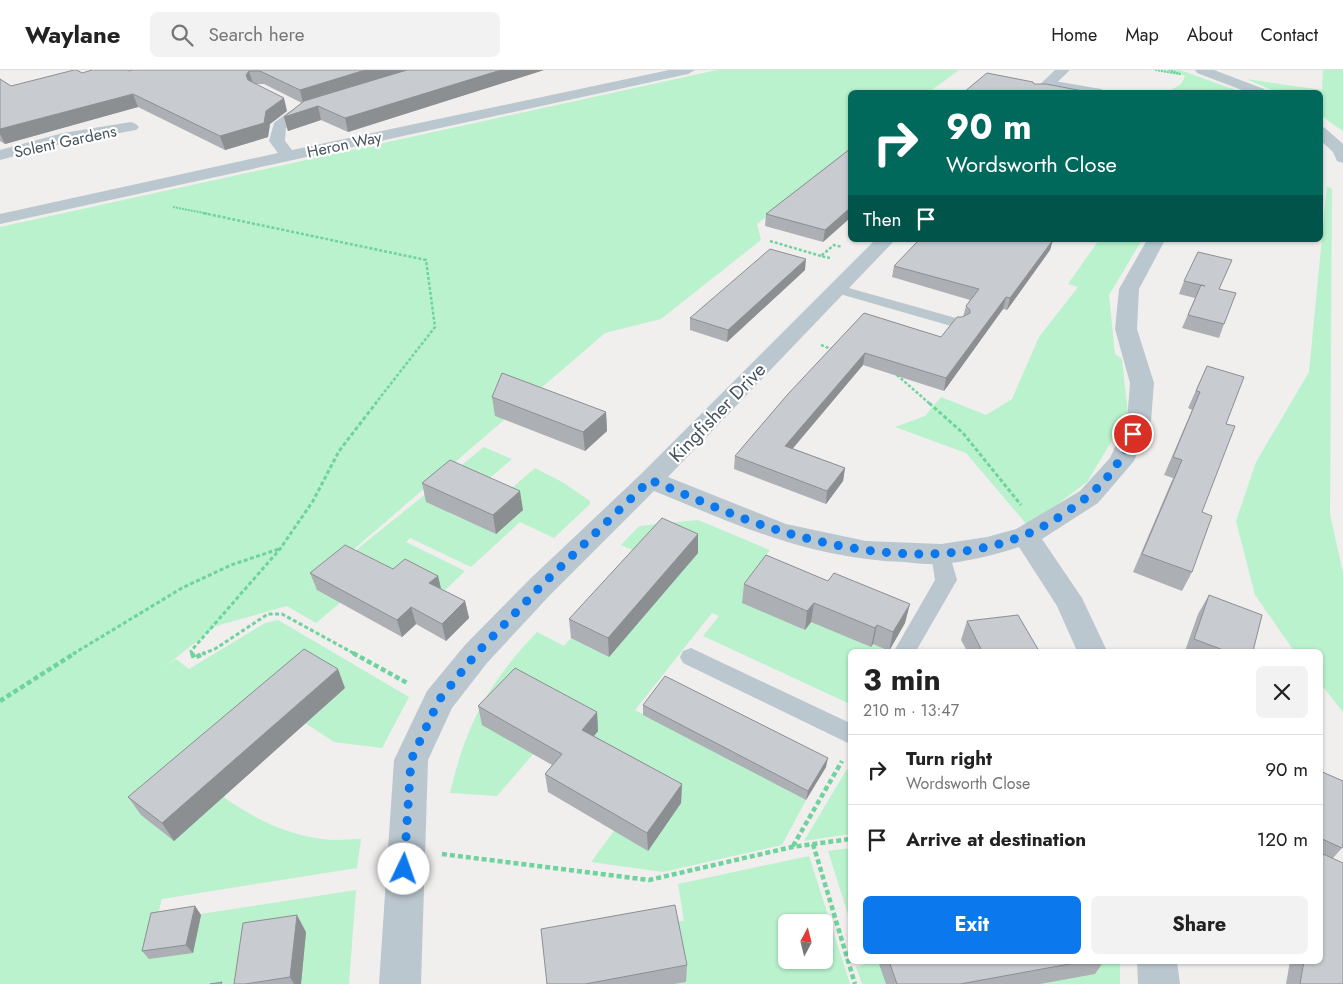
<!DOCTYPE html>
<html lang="en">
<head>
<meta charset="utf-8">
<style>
	:root { --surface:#fff; --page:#f2f2f2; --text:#222; --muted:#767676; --line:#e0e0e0; --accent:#0b78ee }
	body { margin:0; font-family:Jost,sans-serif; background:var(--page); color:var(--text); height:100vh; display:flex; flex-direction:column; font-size:19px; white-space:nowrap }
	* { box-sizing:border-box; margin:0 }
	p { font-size:16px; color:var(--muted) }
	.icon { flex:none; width:28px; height:28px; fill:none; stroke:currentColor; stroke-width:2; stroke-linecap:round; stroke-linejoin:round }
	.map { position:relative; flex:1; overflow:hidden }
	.side { position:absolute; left:848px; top:579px; width:475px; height:315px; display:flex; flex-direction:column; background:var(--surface); border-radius:8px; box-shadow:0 1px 4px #0004 }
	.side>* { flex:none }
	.banner { position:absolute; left:848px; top:20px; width:475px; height:152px; border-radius:8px; box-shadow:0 1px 4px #0004; background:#00695c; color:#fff; overflow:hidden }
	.needle { width:32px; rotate:7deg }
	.fabs { position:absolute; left:778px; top:844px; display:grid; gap:10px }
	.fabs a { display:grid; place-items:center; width:55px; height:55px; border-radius:8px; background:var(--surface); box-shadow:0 1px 4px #0004; font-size:25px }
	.pin { position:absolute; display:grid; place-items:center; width:42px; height:42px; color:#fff; margin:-21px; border:2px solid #fff; border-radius:50%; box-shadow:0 1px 5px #0007 }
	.me { position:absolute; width:55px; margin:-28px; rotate:3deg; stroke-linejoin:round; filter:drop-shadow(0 0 4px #0008) }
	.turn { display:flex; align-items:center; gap:18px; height:105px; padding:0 15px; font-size:22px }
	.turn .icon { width:65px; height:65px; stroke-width:2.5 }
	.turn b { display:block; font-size:35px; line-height:42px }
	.then { display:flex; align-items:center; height:48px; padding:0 15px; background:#0003; gap:10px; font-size:19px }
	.round { display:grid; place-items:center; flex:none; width:52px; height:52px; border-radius:8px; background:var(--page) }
	.summary { display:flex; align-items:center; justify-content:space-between; height:85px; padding:0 15px }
	h1 { font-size:30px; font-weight:700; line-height:38px }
	.action { display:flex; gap:10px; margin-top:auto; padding:10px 15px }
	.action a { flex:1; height:58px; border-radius:8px; background:var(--accent); color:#fff; font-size:20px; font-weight:700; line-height:58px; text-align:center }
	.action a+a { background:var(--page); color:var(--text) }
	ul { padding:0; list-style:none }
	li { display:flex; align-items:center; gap:15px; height:70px; padding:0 15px; border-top:1px solid var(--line) }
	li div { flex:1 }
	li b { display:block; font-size:19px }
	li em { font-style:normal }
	header { display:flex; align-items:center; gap:30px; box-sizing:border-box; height:70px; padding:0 25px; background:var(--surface); border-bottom:1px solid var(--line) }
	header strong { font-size:24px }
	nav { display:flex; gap:28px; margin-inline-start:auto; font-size:18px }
	.search { width:350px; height:45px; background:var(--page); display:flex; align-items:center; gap:12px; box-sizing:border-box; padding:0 18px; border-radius:8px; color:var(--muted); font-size:19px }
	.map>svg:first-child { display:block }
	.green { fill:#b9f2cc; fill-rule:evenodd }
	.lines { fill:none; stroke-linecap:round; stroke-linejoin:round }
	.path-far3 { stroke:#6ed39d; stroke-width:2; stroke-dasharray:2 1; stroke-linecap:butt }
	.path-far2 { stroke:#6ed39d; stroke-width:2.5; stroke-dasharray:3 2; stroke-linecap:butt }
	.path-far1 { stroke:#6ed39d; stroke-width:3; stroke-dasharray:4 2.5; stroke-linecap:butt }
	.path { stroke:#6ed39d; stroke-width:4.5; stroke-dasharray:5 3; stroke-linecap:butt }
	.lane { fill:#bbc7cf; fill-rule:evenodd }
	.street { fill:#bbc7cf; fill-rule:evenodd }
	.wall { fill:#acafb4 }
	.shaded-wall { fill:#8c8f92 }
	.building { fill:#c8ccd1; stroke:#8c8f92 }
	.route { stroke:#0b78ee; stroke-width:9; stroke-dasharray:0 16.2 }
	.labels { text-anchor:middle; stroke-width:4.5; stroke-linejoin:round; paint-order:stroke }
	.far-street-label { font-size:16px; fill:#45535d; stroke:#fff }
	.street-label { font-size:19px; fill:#45535d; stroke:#fff }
</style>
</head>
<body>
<header>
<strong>Waylane</strong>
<div class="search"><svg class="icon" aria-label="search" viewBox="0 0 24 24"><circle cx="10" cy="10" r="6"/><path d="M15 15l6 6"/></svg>Search here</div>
<nav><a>Home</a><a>Map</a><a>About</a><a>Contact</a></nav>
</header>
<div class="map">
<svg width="1343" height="914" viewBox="0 0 1343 914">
	<rect width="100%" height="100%" fill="#f1eeee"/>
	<path class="green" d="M717,0h242l-30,22h-79v60l-93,72 4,16 -100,79 -56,14 -301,259 180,-145 28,12 -63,54 23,10 63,-55 29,15 26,18v3l-36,34 -34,-16 -49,45 -61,-29 -4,4 59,29 -23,22 -68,-19 -58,49 -29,-17 -71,20 -53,42 13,-9 13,10 76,-46 13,-3 131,77 -27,51 -48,-6 -61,-40 -83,71c42,31 79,59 132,66 13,2 26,0 39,0l-4,29 -195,31 -6,22 200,-31 -7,94h-349v-757z
		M1155,0h25l61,22h-73l13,-8 4,-7 -3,-3 -3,1z
		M1323,0h20v61l-23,-16v-23h-43l-31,-13 76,11z
		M1327,116l5,3 -2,325 13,59v139l-23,-29v-32h-26l-39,-56 -19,-74 20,-59 53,-90z
		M1099,170h43l-33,55 6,59 7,5 6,55 -41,68 -59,44 -62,-73 -71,-26 30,-11 16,-19 45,18 26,-16 27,-62 39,-50 -10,-3z
		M698,450l72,30 -25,33 59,47 7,-9 60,26 2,-3 15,7h-38v53l-147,-68 16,-20 -7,-3 -77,97 171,90 -24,45 -119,27 -72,-10 23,-31 -46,-117 -71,82 -47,-3c16,-68 38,-110 87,-161l27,14 7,-8 110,-67 -60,-26 18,-19z
		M847,699l3,2v63l-46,7z
		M850,778v73l-22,-70z
		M809,786l41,128h-176l1,-62 9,-1 -6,-37zM786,852h38v38h-38z
		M863,891h62l8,23h-71l-6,-17 8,-2z
		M1016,891h104v23h-94z"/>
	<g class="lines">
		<path class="path-far3" d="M1155,0l25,4 -11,-4
			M173,137l36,7"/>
		<path class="path-far2" d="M203,143l223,47 9,67 -60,77
			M770,171l51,15
			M830,188l-9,-2 13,-11 8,2
			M821,275l13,5
			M897,305l33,29"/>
		<path class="path-far1" d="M929,333l34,30 58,72
			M73,584l109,-66 49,-23 48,-16
			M192,584l-1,-3 89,-102 33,-48 26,-50 37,-48
			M202,584l13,-5 53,-35h14l73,40"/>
		<path class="path" d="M192,583l2,5 11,-5
			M353,583l56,31
			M0,631l75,-48
			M813,774l42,140
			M793,776l49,-85
			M442,784l207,26 143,-33 58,-8"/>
		<path class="lane" d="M1049,10l52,9 5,3h-20l-41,-7v-4z
			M838,215l125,35 3,3 -8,5 -125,-36 -2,-3z
			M941,477l7,2 9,31 -41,71h-22l41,-71 -4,-26 3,-5z
			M691,578l159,75v21l-167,-81 -3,-6 3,-6z"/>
		<path class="street" d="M669,0h26l-7,4 -688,150v-10l278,-61 -9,-12 5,-18c13,-10 32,-26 49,-21l2,3 -2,3 -16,5 -21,15 -1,13 7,9z
			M1055,0h15l-23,22h-15z
			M1195,0h19l50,19 2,3h-19l-50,-19z
			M131,52l5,2 3,3 -3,3 -72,13 -64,17v-10l63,-17z
			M1320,56l5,2 18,16v19l-6,-2 -4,-9 -13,-12z
			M875,170h20l-227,237 118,47 80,17 75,3 46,-7 29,-8 64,-38 30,-33 17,-37 3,-38 -15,-54 4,-40 28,-49h18l-26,49 -2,40 17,54 -3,38 -17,40 -36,42 -56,36 40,59 25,53h-30l-20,-45 -38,-59c-25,8 -51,15 -77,17 -13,1 -26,-1 -38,-2 -93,-3 -165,-36 -250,-71l-103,103 -64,69 -35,45 -24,52 -7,224h-42l15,-224 33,-69 38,-46 66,-67 110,-104z
			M1137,891h40l3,23h-42z"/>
	</g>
	<path class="wall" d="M544,0l-196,62 -27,-12 -33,11 -4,-14 18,-14 -38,-19h-8l31,27 -17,13 -2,13 -43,13 -87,-43 -133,37 -5,-3v-62l11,7 71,-13 47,-2z
		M850,79v69l-27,24 -58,-16 1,-12z
		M1052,173l-2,7 -43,60 -4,-1 -59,82 -81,-26 -71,83 53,20 -2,13 -17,23 -92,-35 1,-13 129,-143 77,24 22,-20 3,-11 4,-6 -78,-23 2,-11z
		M805,200l-78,72 -37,-12v-12z
		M1184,211l35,8 5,35 -5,14 -37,-10 13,-30 -16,-4z
		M1207,296l19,58 -24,88 -10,60 -10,19 -49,-19 40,-94 -9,-3 28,-65 -4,-2z
		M492,327l114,15 1,19 -22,20 -90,-35z
		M422,413l101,27 -27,24 -70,-32z
		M698,483l-89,104 -38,-19 -2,-19z
		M393,499l45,7 3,13 24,12 4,17 -23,23 -30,-17 -14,13 -85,-47 -7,-17z
		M744,514l161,39 -16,28 -16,-7 -2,3 -60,-25 -6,8 -63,-27z
		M1209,525l44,56h-68l13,-37z
		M967,551l72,30h-72l-6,-11z
		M345,618l-171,153 -33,-26 -13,-18z
		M643,635l183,62 -20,33 -163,-85z
		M478,636l119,6 1,19 -4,5 88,48 -1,19 -33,48 -100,-59 -3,-18 7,-9 -70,-40z
		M1320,701l22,77 -9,10 10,126h-57l4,-23h30z
		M195,836l6,9 -8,38 -44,6 -7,-8z
		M306,862l-5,52h-67z
		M878,891h226l-9,13 -55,10h-154z
		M687,895l-1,17 -12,2h-127z"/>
	<path class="shaded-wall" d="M365,0h45l-107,33 -3,-13z
		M501,0h43l-196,62 -3,-14z
		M249,1l4,13 -4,4 -3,-13z
		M133,24l5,13 -133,37 -5,-10v-5z
		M284,28l3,13 -17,13 -2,13 -43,13 -5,-14 46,-25z
		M318,36l3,14 -33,11 -4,-14z
		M850,138v10l-27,24 2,-12z
		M1050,170h4l-2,3 -2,7 -43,60 3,-12z
		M806,189l-1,11 -78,72 1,-12z
		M1006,227l-3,12 -59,82 2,-13z
		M865,283l-2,12 -79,94 1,-13z
		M606,342l1,19 -22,20 -2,-19z
		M845,398l-2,13 -17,23 1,-13z
		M520,421l3,19 -27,24 -3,-19z
		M698,464v19l-89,104 -1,-19z
		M438,506l4,17 -13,-10z
		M465,531l4,17 -23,23 -4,-17z
		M814,533l-3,19 -6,8 2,-19z
		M910,534l-5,19 -16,28 4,-19z
		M411,537l5,17 -14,13 -5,-17z
		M877,555l-4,19 -2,3 4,-19z
		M338,599l7,19 -171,153 -12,-18z
		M597,642l1,19 -14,17 -2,-18z
		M828,688l-2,9 -20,33 2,-9z
		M682,714l-1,19 -33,48 -1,-18z
		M195,836l6,9 -8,38 -7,-8z
		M297,845l9,17 -5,52h-7l-4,-7z"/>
	<path class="building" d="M74,0h3l5,3 10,-3h35l2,1 3,-1h233l-65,20 -40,-19h-11l-3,4 2,5 36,18 -18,13 -2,12 -44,13 -87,-42 -133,35v-50l11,7z
		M407,0h94l-156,48 -27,-12 -34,11 20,-16z
		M987,3l46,9 1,2h12l42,8h-124z
		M850,79v59l-25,22 -59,-16z
		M919,170h134l-43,58 -4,-1 -60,81 -81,-25 -80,93 60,22 -18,23 -92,-35 53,-62 76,-81 77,24 16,-20h5l8,-4v-3l-4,-4 13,-17 -85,-23z
		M770,179l36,10 -78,71 -38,-12z
		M1198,182l34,8 -13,29 17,4 -12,31 -36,-9 13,-30 4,1 -21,-5z
		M1207,296l37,11 -18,47 9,2 -33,86 10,4 -20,56 -50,-18 40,-94 -9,-3 27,-65 -4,-1z
		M502,303l104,39 -23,20 -91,-35z
		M450,390l70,31 -27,24 -71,-32z
		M662,448l36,16 -90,104 -39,-19z
		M345,475l48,24 12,-10 33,17 -9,7 36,18 -23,23 -31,-17 -14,13 -87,-47z
		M766,485l62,26 6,-8 76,31 -17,28 -16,-7 -2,3 -61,-25 -7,8 -63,-27z
		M1209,525l53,20 -9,36h-27l-32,-12z
		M1018,545l21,36h-57l-15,-30z
		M304,579l34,20 -176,154 -34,-26z
		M515,598l82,44 -15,18 100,54 -35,49 -102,-59 17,-20 -84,-48z
		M665,606l163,82 -20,33 -165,-86z
		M1320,701l23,10v62l-1,5 -22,-10z
		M1323,784l20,9v121h-43l4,-23h16v-92z
		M675,835l12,60 -102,19h-38l-6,-55z
		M195,836l-9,39 -44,6 9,-38z
		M297,845l-7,62 -45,7h-11l9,-61z
		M889,891h197l-126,23h-63z
		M222,912l-1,2h-11z"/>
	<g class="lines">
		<path class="route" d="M404,799l7,-109 28,-60 37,-46 65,-68 109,-106c43,17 86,38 131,51 88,27 197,39 278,-14 37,-24 56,-42 74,-83"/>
	</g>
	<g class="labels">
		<g class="far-street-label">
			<text transform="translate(65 71) rotate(-12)" y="6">Solent Gardens</text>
			<text transform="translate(344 74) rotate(-12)" y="6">Heron Way</text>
		</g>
		<g class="street-label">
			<text transform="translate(717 342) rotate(-46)" y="7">Kingfisher Drive</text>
		</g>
	</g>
</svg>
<div class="fabs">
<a><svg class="needle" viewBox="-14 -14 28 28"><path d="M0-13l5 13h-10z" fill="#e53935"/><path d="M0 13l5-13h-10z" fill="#767676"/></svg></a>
</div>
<div class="pin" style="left:1133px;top:364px;background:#d93025"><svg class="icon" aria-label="arrive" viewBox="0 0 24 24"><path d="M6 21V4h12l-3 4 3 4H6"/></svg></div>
<svg class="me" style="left:404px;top:799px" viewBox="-20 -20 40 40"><circle r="19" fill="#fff"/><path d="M0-13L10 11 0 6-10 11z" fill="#0b78ee"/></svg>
<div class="banner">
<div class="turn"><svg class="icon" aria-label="right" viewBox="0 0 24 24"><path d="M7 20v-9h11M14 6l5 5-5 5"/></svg><div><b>90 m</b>Wordsworth Close</div></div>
<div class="then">Then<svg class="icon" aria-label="arrive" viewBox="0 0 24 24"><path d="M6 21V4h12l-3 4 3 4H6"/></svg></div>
</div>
<section class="side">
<div class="summary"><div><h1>3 min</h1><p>210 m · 13:47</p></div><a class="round"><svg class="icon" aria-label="close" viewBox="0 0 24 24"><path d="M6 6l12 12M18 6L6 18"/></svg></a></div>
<ul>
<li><svg class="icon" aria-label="right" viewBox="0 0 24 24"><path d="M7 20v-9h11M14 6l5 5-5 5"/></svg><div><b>Turn right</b><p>Wordsworth Close</p></div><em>90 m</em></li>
<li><svg class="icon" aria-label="arrive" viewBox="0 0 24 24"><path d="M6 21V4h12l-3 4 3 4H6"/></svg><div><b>Arrive at destination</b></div><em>120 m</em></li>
</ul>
<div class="action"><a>Exit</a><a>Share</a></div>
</section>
</div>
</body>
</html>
